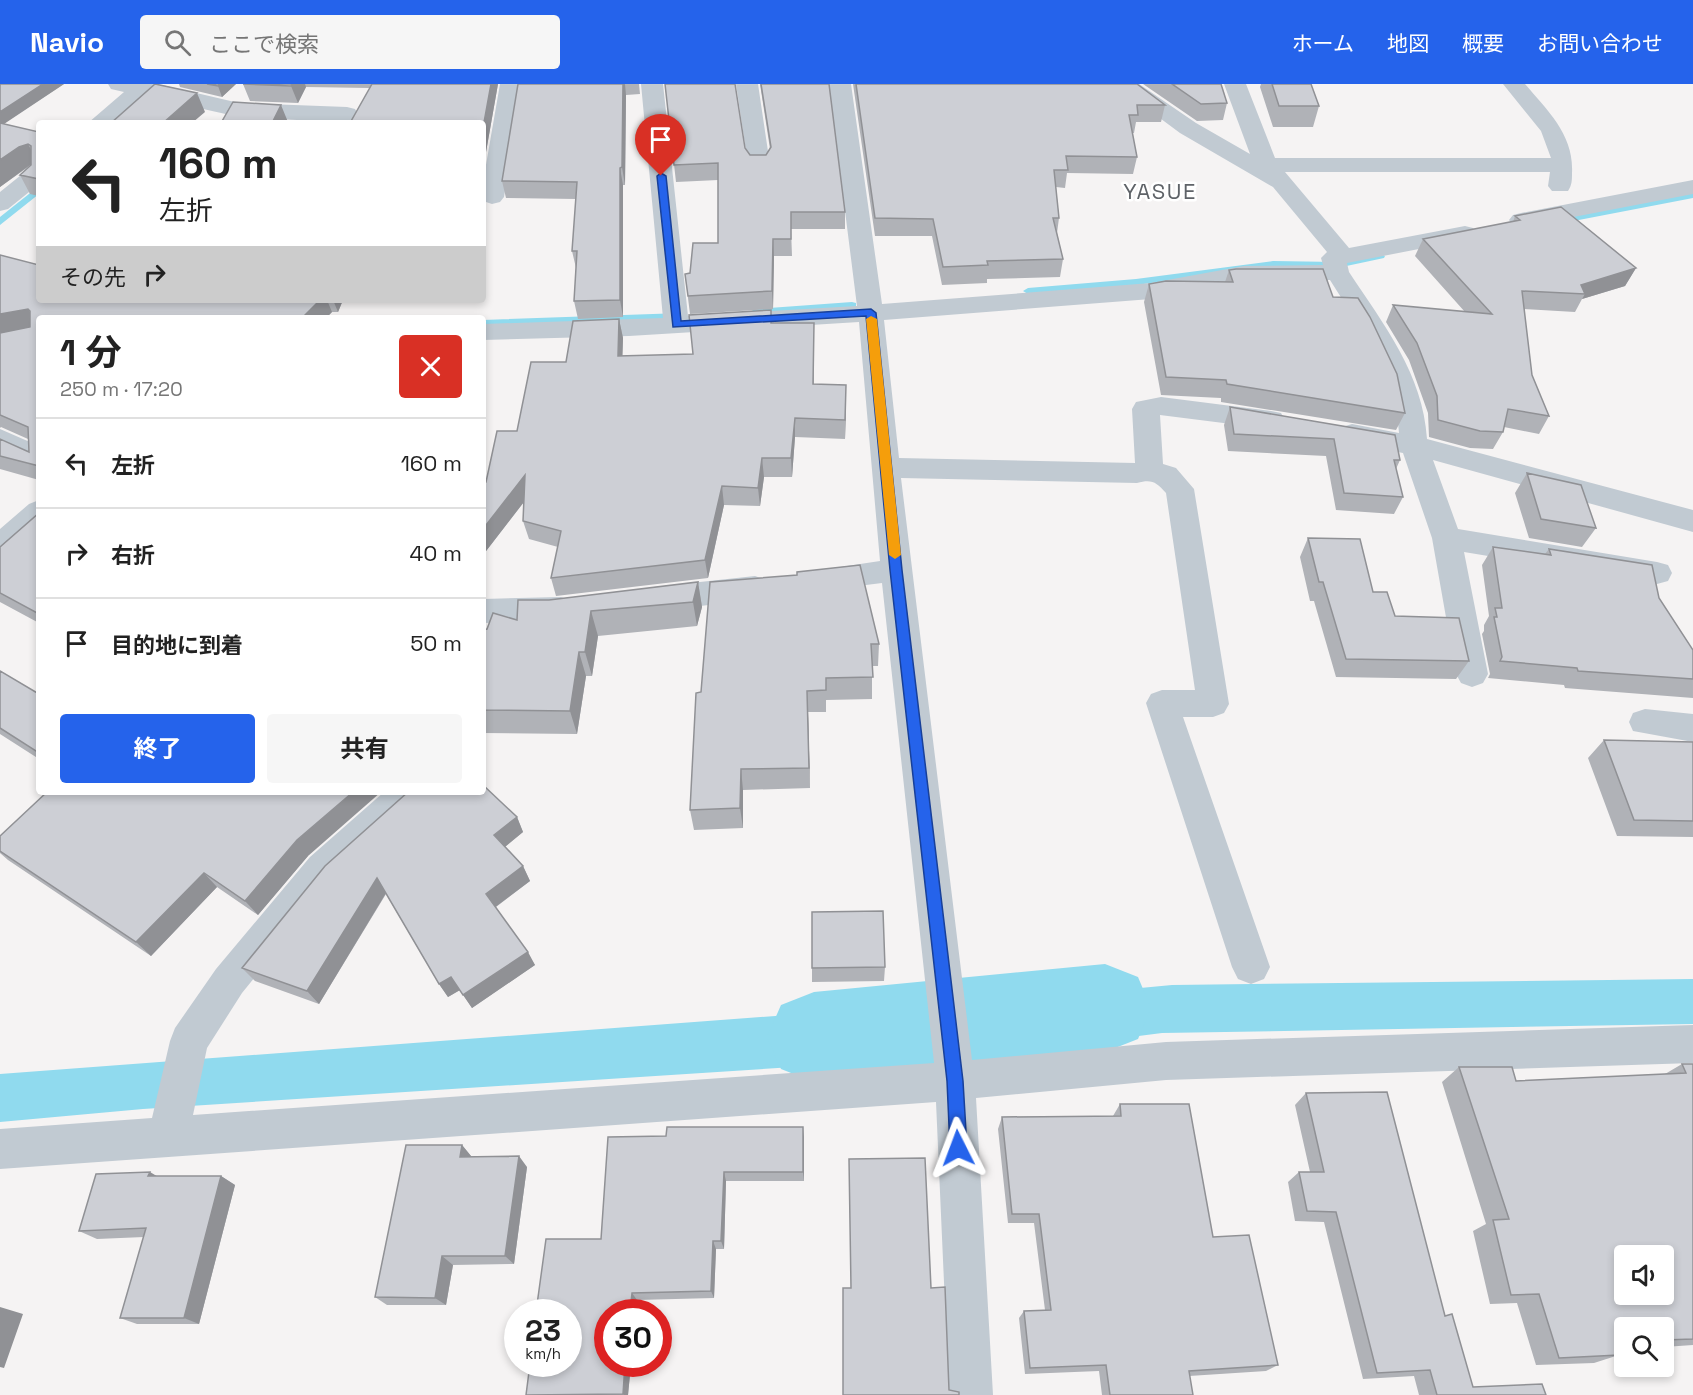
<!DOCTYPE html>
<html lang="ja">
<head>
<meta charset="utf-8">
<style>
	:root { --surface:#fff; --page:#f6f6f6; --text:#222; --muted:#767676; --line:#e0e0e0; --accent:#2563eb }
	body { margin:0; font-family:"Space Grotesk","Noto Sans JP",sans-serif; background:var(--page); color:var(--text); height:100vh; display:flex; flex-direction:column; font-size:22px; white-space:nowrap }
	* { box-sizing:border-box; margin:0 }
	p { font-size:20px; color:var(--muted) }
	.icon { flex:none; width:33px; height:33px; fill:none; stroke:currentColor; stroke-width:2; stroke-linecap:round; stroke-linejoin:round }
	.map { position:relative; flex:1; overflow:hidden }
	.drawer { position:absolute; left:36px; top:231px; width:450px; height:480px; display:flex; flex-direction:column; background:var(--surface); border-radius:6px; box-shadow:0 3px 9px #0003 }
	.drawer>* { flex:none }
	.hud { position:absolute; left:36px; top:36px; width:450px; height:183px; border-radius:6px; box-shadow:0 3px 9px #0003; background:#fff; color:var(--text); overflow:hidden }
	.buttons { position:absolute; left:1614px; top:1161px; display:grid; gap:12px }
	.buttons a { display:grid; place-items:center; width:60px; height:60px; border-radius:6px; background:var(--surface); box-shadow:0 3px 9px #0003; font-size:30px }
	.speed { position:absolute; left:504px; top:1215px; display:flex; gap:12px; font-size:30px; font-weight:700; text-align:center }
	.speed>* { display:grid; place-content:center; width:78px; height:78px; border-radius:50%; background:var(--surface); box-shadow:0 3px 9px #0003; line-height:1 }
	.speed small { font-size:15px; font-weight:400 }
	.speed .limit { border:9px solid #d22; background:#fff; color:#111 }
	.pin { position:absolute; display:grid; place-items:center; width:51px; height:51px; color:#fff; margin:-62px -26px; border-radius:50% 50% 50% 0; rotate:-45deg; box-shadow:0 0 6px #0007 }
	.pin .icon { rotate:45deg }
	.me { position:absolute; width:66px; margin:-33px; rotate:357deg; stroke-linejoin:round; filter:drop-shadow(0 0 4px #0008) }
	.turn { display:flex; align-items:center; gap:21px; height:126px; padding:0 24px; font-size:27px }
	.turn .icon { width:78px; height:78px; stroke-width:2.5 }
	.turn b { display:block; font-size:42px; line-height:51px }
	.then { display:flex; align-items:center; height:57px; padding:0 24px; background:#0003; gap:12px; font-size:22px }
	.round { display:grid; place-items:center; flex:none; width:63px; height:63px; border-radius:6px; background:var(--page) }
	.overview { display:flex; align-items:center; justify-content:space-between; height:102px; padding:0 24px }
	h1 { font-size:36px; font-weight:700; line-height:45px }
	.cta { display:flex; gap:12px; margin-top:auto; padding:12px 24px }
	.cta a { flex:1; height:69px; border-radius:6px; background:var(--accent); color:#fff; font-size:24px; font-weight:700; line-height:69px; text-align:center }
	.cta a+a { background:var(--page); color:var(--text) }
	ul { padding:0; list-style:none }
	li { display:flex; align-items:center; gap:18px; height:90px; padding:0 24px; border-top:2px solid var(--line) }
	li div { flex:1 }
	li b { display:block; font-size:22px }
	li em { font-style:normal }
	header { display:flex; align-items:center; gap:36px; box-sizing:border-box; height:84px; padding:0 30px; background:var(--accent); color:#fff }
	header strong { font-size:28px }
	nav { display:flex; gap:33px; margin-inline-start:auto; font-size:21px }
	.search { width:420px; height:54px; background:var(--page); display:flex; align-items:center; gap:15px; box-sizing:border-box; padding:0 21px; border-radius:6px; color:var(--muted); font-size:22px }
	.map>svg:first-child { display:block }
	.water { fill:#90daee }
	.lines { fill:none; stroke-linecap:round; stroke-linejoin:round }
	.stream { fill:#90daee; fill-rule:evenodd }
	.river { fill:#90daee; fill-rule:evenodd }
	.minor { fill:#c1cad2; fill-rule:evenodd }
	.wall { fill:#b0b2b7 }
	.shaded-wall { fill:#909195 }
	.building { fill:#cdcfd5; stroke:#909195; stroke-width:1.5; fill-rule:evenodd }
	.route { fill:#2563eb; stroke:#184099; stroke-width:1.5 }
	.slow { fill:#f59e0b }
	.labels { text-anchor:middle; stroke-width:5; stroke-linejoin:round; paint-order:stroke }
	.far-quarter-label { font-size:22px; letter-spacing:1.5px; fill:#5f6368; stroke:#fff }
</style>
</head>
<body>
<header>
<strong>Navio</strong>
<div class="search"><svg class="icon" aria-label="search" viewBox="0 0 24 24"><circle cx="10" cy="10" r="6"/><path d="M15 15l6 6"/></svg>ここで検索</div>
<nav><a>ホーム</a><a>地図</a><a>概要</a><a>お問い合わせ</a></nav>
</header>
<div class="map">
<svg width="1693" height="1311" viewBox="0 0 1693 1311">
	<rect width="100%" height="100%" fill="#f5f3f3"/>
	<path class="water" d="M1693,895v45l-531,9 -164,21 -7,-52 181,-17z
		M922,921l3,29 -22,26 -760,49 -143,13v-48z"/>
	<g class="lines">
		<path class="stream" d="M39,102v8l-39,31v-8z
			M1693,108v6l-135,26 -5,-3 5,-3z
			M1380,169l5,3 -1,2 -47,10 -64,-1 -137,18 -108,9 -5,-3 5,-3 108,-9 137,-18 64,1z
			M852,218l4,1v4l-101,8 -5,-3 5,-3z
			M682,229l5,3 -1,2 -203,8v-6z"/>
		<path class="river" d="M1105,880l33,13 13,31 -13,31 -33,13 -291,30 -33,-13 -14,-32 14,-32 33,-13z"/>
		<path class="minor" d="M108,0h50l81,19 108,4 8,2 3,5 -4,9 -115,-6 -94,-21 -33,27h-24l36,-31 -13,-3z
			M500,0h22l-18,113 -4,5 -8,2 -9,-3v-19z
			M641,0h22l25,232 169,-10 -28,-222h22l31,220 269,-21 93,-17 79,-1 -2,-7 6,-6 -54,-65 -93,-54 -66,-49h25l57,39 54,31 -26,-70h22l29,74h276l-10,-27 -38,-47h22c23,27 49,51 47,89 0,7 0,12 -4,18h-16l-4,-5 2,-14h-265l64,76 116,-22 8,2 4,5 -4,5 -8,2 -118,23 2,9c35,53 74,102 78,167l266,71v22l-260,-72 25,69 199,33 11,3 4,8 -4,8 -11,3 -193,-32 24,122 -5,9 -11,4 -11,-4 -5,-9 -24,-136 -29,-85 -61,-12 -4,-7 4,-7 10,-3 47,9c-3,-58 -39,-105 -69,-153l-86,2 -93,17 -267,21 15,138 236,5 -3,-54 4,-7 25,-5 110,14 10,2 4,7 -4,7 -10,2 -111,-14 3,49 13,4 18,21 35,215 -5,9 -11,4h-30l87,250 -6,12 -13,5 -13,-5 -6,-12 -86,-264 5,-9 11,-4h33l-29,-197c-10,-11 -14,-14 -29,-10l-236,-5 71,582 194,-18 527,-17v38l-527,17 -190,18 17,297h-44l-13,-293 -936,67v-40l152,-11 18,-77 5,-13 41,-59 94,-112 74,-65h41l-5,10 -86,77 -92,114 -35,55 -14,67 741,-52 -52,-480 -64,8 -11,-3 -4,-8 4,-8 73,-11 -21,-239 -230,14 -146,4v-16l180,-6z
			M736,0h22l12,81 -3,5h-16l-3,-5z
			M39,81v19l-31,25 -8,2v-19l31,-25z
			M1693,96v14l-172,33 -8,-2 -4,-5 4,-5 8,-2z
			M0,345l39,17v21l-39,-17z
			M39,416v28l-29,26 -10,3v-28l29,-25z
			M755,492l11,4 4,8 -4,8 -11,4 -101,11 -11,-4 -4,-8 4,-8 11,-4z
			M561,513l11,4 4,8 -4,8 -11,4 -78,2v-24z
			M1645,625l48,5v28l-60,-11 -4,-9 4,-9z"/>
	</g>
	<path class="wall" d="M0,0h64l-61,40 36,8v64l-9,-2 -10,-19 11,-10 -31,22z
		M179,0h57l-14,13 -42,-10z
		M243,0h255l-15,85v-46l-114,-35 -63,-1 -8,16 -48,-2z
		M518,0h121l1,10 -14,1 -1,90h-2v132l-45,2 -4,-18 2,-33 -4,-17 4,-52 -70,-1 -4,-17z
		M665,0l80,64 5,7h16l4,-6 -10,-65h69l16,128v17h-54l1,27h-18l-1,53 -83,5 -5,-40 5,-1 28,-30v-63l-42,2z
		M853,0h284l28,21 -4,17h-25l-2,11h-2l5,24 -4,17 -66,-1 -2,15 -9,-1 3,31 -2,15 6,26 -3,18 -73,2v4l-45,2 -10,-49h-57z
		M1143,0h78l6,19 -4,17 -26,1z
		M1261,0h50l8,22 -6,21h-40l-13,-40z
		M1515,132l121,52 -11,18 -43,13 -7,13 -51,-3 8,66 17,41 -10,18 -35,-7 -1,5 -10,17 -23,-1 -41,-11 -1,-24 -19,-53 -23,-38 7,-17 72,7 -50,-56 8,-17 90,-17z
		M1229,186l104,27 72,116 -9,17 -175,-28v-4l-60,-3 -17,-93 5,-18 76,-2z
		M39,216h304l-5,12h-6l-6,6h-287v162l-39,-11v-30l29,13 -1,-13 -27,-12 -1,1v-95z
		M771,226l1,13 42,19v42l32,20 -1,35 -50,-2 -3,40h-28l-4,29 -36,-1 -16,73 -152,18 -5,-18 7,-31 -29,-8 -6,-18 1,-19 -41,53v-73h3l31,-51 49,-69 53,-43 4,19 -1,18 71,-2z
		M1230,323l165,28 5,25 -4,9 7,28 -9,17 -58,-4 -10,-54 -98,-5 -4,-26z
		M1527,389l69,55 -14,19 -53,-9 -14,-45z
		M39,429v110l-39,-21v-55z
		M1308,454l65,54 22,24 74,45 -13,18 -120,-2 -22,-76h-4l-10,-44z
		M1493,463l52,7 4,-5 110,49 34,52v48l-128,-10 -1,-3 -76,-7 2,-4 -8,-40 2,-3v-6l5,-9 -7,-51z
		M797,491l82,69 -1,22h-6v33l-46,1v12h-18l2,76 -67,2v38l-49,2 -4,-20 11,-118z
		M698,498l4,25 -5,19 -99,10 -6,40h-6l-9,58 -94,-1v-103l34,-10 32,-20z
		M0,587l39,23v65l-39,-25z
		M1604,656l89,2v95l-76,-1 -29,-78z
		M517,733l6,15 -18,15 18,19 7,15 -34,26 39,58 -63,43 -12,-18 -12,7 -9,-13 -53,-90 -67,110 -64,-23 -13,-13z
		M0,752l308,20 -50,59 -41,-28 -66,69 -143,-96 -8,-7z
		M885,883l-1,14 -72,1v-14z
		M1682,980h11v281l-29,2v-19h-40v21h-7l2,6 -25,8 -58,2 -19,-62 -27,1 -17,-73 13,-7 -44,-142 17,-15 57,14 149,-7z
		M1306,1009l139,223 28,71 73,8h-127l-5,-19 -51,3 -39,-157 -29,-1 -7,-39 11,-10h11l-15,-67z
		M1120,1020l93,133 65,128 -12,6 -77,5 4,19h-91l-3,-24 -74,3 -6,-56 5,-7 21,-1 -11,-87h-26l-10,-94 4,-12 111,-1z
		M666,1052l138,1v44h-78l-2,68h-8l-2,49 -77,2 -29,64h23l-3,31h-102l75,-156z
		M462,1061l9,11 56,11 -13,97 -61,1 -7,40h-59l-12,-8z
		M157,1092h64l14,9 -36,139h-62l-17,-6 24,-81 -47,2 -18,-8z"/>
	<path class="shaded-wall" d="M43,0h21l-63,42 -1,-2v-12z
		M220,0h16l-14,13 -4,-11z
		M292,0h13l1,3 -8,16 -7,-17z
		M491,0h7l-15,85v-41z
		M623,0h2l1,11 -1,90 -3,-18z
		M197,9l8,19 -13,11h-29z
		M281,21l7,17 -1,1h-15z
		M28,60l10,19 -8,2 -30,22v-27l19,-13z
		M620,84l3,17v132l-3,-17z
		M773,155l1,17 -1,53 -1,-18z
		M1636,184l-11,18 -43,13 3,-5 -4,-9z
		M320,216h7l5,12 -6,6h-24z
		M333,216h10l-5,12z
		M28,225l11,17 -39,7v-19z
		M619,235l4,19 -1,37 -4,-19z
		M846,301v19l-1,35v-19z
		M795,334v19l-3,40 -1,-19z
		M762,374l2,19 -4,29 -2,-18z
		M525,391l5,19 -47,61v-44z
		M722,402l2,19 -16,73 -3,-18z
		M698,498l4,25 -5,19 -4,-24z
		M591,527l7,25 -6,40 -7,-24z
		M579,568l7,24 -9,58 -7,-23z
		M807,607l1,21 2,76 -1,-20z
		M741,685l2,21v38l-3,-20z
		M353,708h28l-73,64 -50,59 -13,-14 52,-61z
		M517,733l6,15 -22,18 -7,-15z
		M523,782l7,15 -36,27 -8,-14z
		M204,789l13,14 -66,69 -15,-14z
		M377,794l9,15 -67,111 -12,-13z
		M528,868l7,13 -63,43 -9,-13z
		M451,893l9,13 -12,7 -9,-13z
		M803,1043l1,10v44l-1,-9z
		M462,1061l9,11 -2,11 -9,-10z
		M519,1072l8,11 -13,97 -9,-8z
		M150,1088l15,9 -17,-5z
		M724,1088l2,9 -2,68 -3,-8z
		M221,1092l14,9 -36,139 -15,-6z
		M713,1157l3,8 -2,49 -3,-7z
		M442,1172l11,9 -7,40 -11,-7z
		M632,1209l5,7 -1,12h-6z
		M0,1223l23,7 -19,54 -4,-1z
		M625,1280h6l-3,31h-4l-1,-1z"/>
	<path class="building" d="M0,0h43l-43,28z
		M155,0l42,9 -34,30h-52z
		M207,0h13l-2,2z
		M243,0h49l-1,2z
		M372,0h119l-8,44v-5h-133z
		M518,0h105l-1,83 -2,1v132l-46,1 3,-50h-5l5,-69 -75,-1z
		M665,0h70l10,64 5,7h16l5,-8 -10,-63h68l16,128h-54v27h-18l-1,52 -84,5 -3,-22 5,-1 3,-30h25v-80l-44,2z
		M856,0h281l28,21h-28l1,10h-9l8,42 -71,-1 2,14h-14l5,48h-6l10,41 -76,2 1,4 -45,2 -10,-48 -58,-1z
		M1172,0h49l6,19 -26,1z
		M1272,0h39l8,22h-40z
		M233,18l48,3 -9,18h-51z
		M0,39l39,9v47l-19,-4 11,-10v-19l-3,-2 -9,3 -19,13z
		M1561,123l75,61 -55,17 4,9 -63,-3 10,84 17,41 -41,-7 -5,23 -23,-1 -42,-11 -1,-24 -20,-53 -24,-38 99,9 -69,-75 97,-19 -5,-4z
		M0,171l39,10v35h281l-18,18h-263v148l-39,-10v-17l29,13 -1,-25 -28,-12v-82l30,-6v-16l-2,-2 -28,5z
		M1236,185h87l10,28 25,1 12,19 27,57 8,39 -178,-29 -1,-4 -60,-3 -17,-93 17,-3 67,1 -4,-12z
		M771,226v13h43l-1,61 33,1 -1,35 -50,-2 -4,40h-29l-4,30 -36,-2 -17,74 -154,18 10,-47 -38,-10 2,-46 -42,54v-47h3l11,-51h20l14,-69h35l7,-41 46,-2 -1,37 75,-2 -4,-39z
		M1230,323l165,28 5,25h-6l9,37 -59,-4 -10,-54 -100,-5z
		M1527,389l54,12 15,43 -55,-9z
		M39,429v101l-39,-21v-46z
		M1308,454l52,1 13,53h14l8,24 64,2 10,43 -123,-2 -23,-77h-4z
		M1493,463l58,8 -2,-6 103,16 7,33 34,52v29l-115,-8 -1,-3 -77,-7 2,-4 -8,-40h3l-2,-9h7z
		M860,481l19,79h-8l2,33 -47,1v12l-19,1 2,77 -68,1 -1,39 -50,2 6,-117 5,-1 9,-110 87,-7v-3z
		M698,498l-5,20 -102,9 -6,41h-6l-9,59 -87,-1v-80l4,-1 6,-16 24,7 1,-20h31z
		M0,587l39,23v59l-39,-25z
		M1604,656l89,2v79l-59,-1z
		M483,701l34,32 -23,18 29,31 -37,28 42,58 -65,43 -12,-18 -12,7 -62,-106 -70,113 -65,-23 83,-102 83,-74h75z
		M47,708h306l-56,48 -52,61 -41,-28 -68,69 -136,-91v-15z
		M883,827l2,56 -73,1v-56z
		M1682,980h11v275l-29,1v-12h-40v15h-9l4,12 -60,3 -20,-64 -28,1 -18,-75 16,-1 -50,-152h53l4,14 170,-8zM1624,1172h40v38h-40z
		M1387,1008l58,224 7,-2 21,73 69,-3 4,11h-109l-7,-25 -53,3 -41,-161 -29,-1 -8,-39h25l-18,-79z
		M1120,1020h69l24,133 36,-2 29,130 -89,6 4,24h-83l-4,-30 -76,3 -6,-57 27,-1 -12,-96h-27l-10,-97 119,-1z
		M667,1043h136v45h-79l-3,69h-8l-2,50 -79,2 -2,19h-22v52h17l-2,30 -97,1 4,-31h38v-52h-32l10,-73h55l7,-102 58,-1z
		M406,1061h56l-2,12 59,-1 -14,100h-63l-7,42 -60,-1z
		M925,1074l6,130 14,-1 4,103 10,2v3h-116v-107h8l-2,-129z
		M150,1088l-2,4h73l-37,142h-64l26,-90 -67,3 17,-57z"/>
	<path class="route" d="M661,89l5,3 15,145 190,-12 5,4 26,257 61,511 4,67 -3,6 -6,3 -5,-3 -3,-6 -3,-67 -57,-511 -24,-254 -193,11 -16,-151z"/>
	<path class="slow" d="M871,232l6,3 24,236 -6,4 -6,-4 -23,-236z"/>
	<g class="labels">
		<g class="far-quarter-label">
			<text x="1160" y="115">YASUE</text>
		</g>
	</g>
</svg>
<div class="buttons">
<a><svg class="icon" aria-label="sound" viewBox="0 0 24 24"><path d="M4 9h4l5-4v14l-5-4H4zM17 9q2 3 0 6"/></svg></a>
<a><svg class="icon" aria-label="search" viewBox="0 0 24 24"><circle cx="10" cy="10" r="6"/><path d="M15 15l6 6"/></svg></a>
</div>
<div class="speed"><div>23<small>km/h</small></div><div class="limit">30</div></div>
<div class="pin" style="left:661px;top:92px;background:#d93025"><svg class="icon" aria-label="arrive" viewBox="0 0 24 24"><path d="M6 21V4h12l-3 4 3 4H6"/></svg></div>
<svg class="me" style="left:958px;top:1064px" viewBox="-20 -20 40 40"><path d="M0-17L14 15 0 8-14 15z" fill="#2563eb" stroke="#fff" stroke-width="4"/></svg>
<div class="hud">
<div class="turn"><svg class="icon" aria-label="left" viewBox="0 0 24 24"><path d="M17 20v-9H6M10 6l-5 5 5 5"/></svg><div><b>160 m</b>左折</div></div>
<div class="then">その先<svg class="icon" aria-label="right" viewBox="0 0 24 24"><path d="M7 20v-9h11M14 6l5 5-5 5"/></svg></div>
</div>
<section class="drawer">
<div class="overview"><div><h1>1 分</h1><p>250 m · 17:20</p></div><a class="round" style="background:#d93025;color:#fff"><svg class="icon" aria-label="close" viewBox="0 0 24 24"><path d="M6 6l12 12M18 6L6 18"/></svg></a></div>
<ul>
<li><svg class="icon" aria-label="left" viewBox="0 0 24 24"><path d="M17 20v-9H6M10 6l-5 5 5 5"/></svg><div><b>左折</b></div><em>160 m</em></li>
<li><svg class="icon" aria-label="right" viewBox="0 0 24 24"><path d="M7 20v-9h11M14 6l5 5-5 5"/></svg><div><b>右折</b></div><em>40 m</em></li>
<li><svg class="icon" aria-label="arrive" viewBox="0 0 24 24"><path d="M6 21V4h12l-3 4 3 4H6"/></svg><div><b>目的地に到着</b></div><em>50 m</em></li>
</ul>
<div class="cta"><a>終了</a><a>共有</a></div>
</section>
</div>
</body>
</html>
